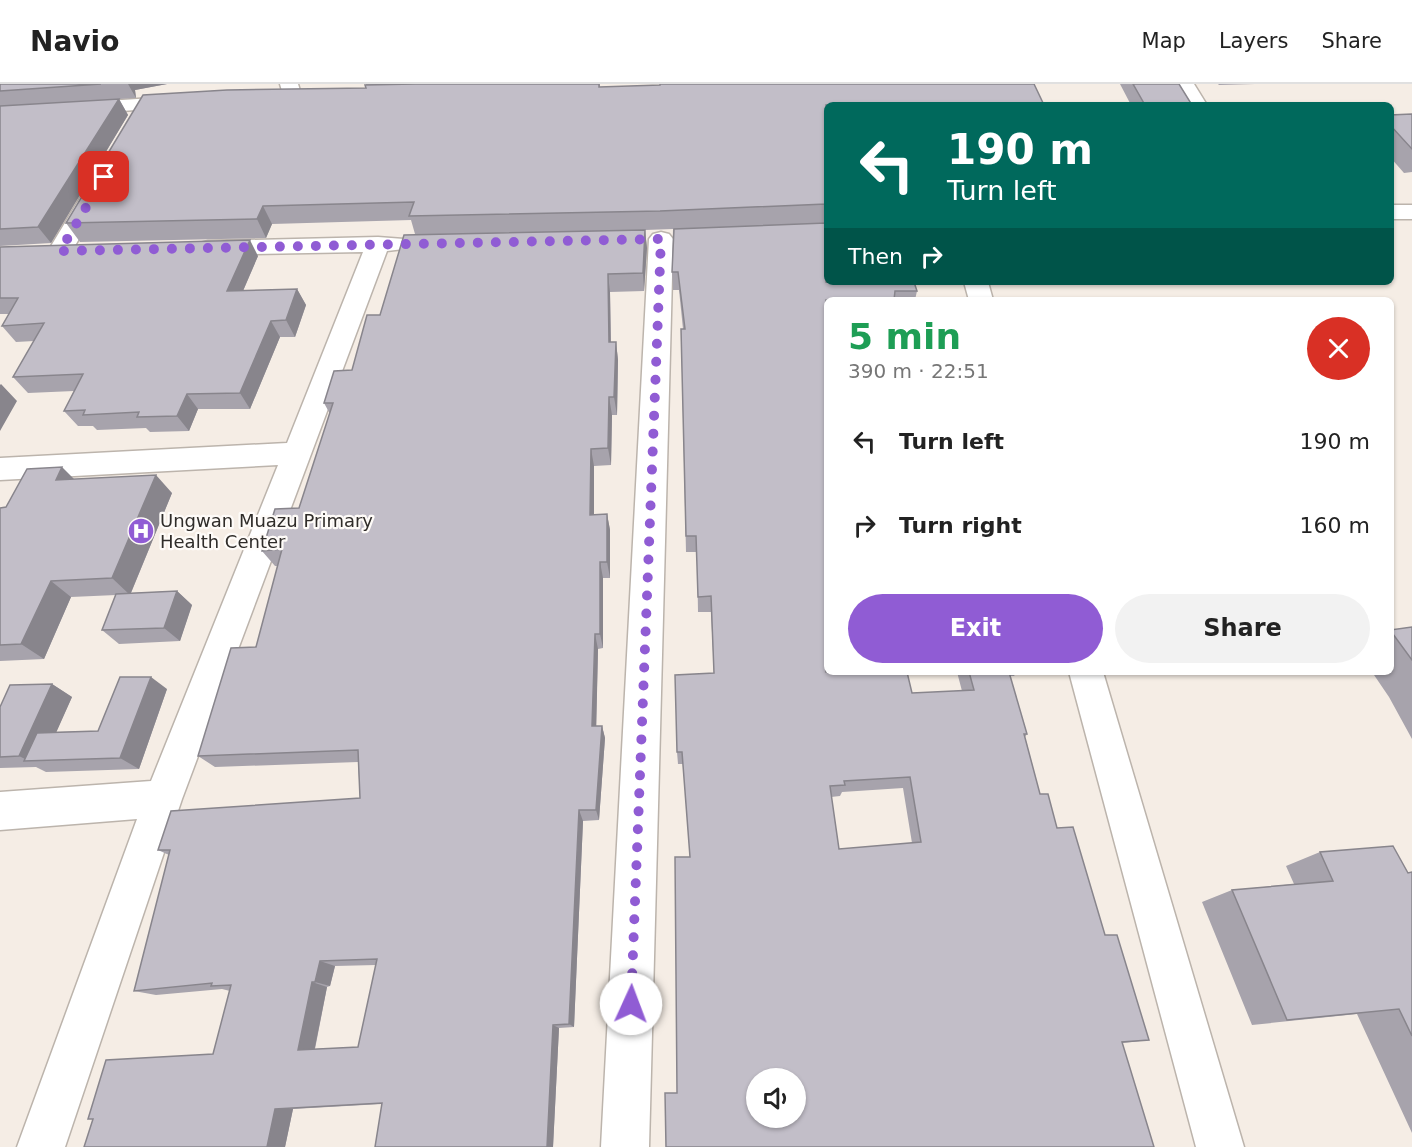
<!DOCTYPE html>
<html lang="en">
<head>
<meta charset="utf-8">
<style>
	:root { --surface:#fff; --page:#f2f2f2; --text:#222; --muted:#767676; --line:#e0e0e0; --accent:#905cd4 }
	body { margin:0; font-family:"DejaVu Sans",sans-serif; background:var(--page); color:var(--text); height:100vh; display:flex; flex-direction:column; font-size:22px; white-space:nowrap }
	* { box-sizing:border-box; margin:0 }
	p { font-size:20px; color:var(--muted) }
	.icon { flex:none; width:33px; height:33px; fill:none; stroke:currentColor; stroke-width:2; stroke-linecap:round; stroke-linejoin:round }
	.map { position:relative; flex:1; overflow:hidden }
	.sheet { position:absolute; left:824px; top:213px; width:570px; height:378px; display:flex; flex-direction:column; background:var(--surface); border-radius:9px; box-shadow:0 2px 4px #0004 }
	.sheet>* { flex:none }
	.banner { position:absolute; left:824px; top:18px; width:570px; height:183px; border-radius:9px; box-shadow:0 2px 4px #0004; background:#00695c; color:#fff; overflow:hidden }
	.fabs { position:absolute; left:746px; top:984px; display:grid; gap:12px }
	.fabs a { display:grid; place-items:center; width:60px; height:60px; border-radius:50%; background:var(--surface); box-shadow:0 2px 4px #0004; font-size:30px }
	.pin { position:absolute; display:grid; place-items:center; width:51px; height:51px; color:#fff; margin:-26px; border-radius:12px; box-shadow:0 3px 9px #0006 }
	.me { position:absolute; width:66px; margin:-33px; rotate:2deg; stroke-linejoin:round; filter:drop-shadow(0 0 4px #0008) }
	.turn { display:flex; align-items:center; gap:21px; height:126px; padding:0 24px; font-size:27px }
	.turn .icon { width:78px; height:78px; stroke-width:2.5 }
	.turn b { display:block; font-size:42px; line-height:51px }
	.then { display:flex; align-items:center; height:57px; padding:0 24px; background:#0003; gap:12px; font-size:22px }
	.round { display:grid; place-items:center; flex:none; width:63px; height:63px; border-radius:32px; background:var(--page) }
	.summary { display:flex; align-items:center; justify-content:space-between; height:102px; padding:0 24px }
	h1 { font-size:36px; font-weight:700; line-height:45px; color:#1e9e55 }
	.button { display:flex; gap:12px; margin-top:auto; padding:12px 24px }
	.button a { flex:1; height:69px; border-radius:36px; background:var(--accent); color:#fff; font-size:24px; font-weight:700; line-height:69px; text-align:center }
	.button a+a { background:var(--page); color:var(--text) }
	ul { padding:0; list-style:none }
	li { display:flex; align-items:center; gap:18px; height:84px; padding:0 24px }
	li div { flex:1 }
	li b { display:block; font-size:22px }
	li em { font-style:normal }
	header { display:flex; align-items:center; gap:36px; box-sizing:border-box; height:84px; padding:0 30px; background:var(--surface); border-bottom:2px solid var(--line) }
	header strong { font-size:28px }
	nav { display:flex; gap:33px; margin-inline-start:auto; font-size:21px }
	.map>svg:first-child { display:block }
	.lines { fill:none; stroke-linecap:round; stroke-linejoin:round }
	.street-casing { stroke:#bcb4ac; stroke-width:3 }
	.street { fill:#fff; fill-rule:evenodd }
	.wall { fill:#a7a3ac; fill-rule:evenodd }
	.shaded-wall { fill:#88858c }
	.building { fill:#c2bec8; stroke:#88858c; stroke-width:1.5; fill-rule:evenodd }
	.route { stroke:#905cd4; stroke-width:10; stroke-dasharray:0 18 }
	.labels { text-anchor:middle; stroke-width:4.5; stroke-linejoin:round; paint-order:stroke }
	.poi-label { font-size:18px; fill:#2f2c29; stroke:#fefbf8; text-anchor:start }
</style>
</head>
<body>
<header>
<strong>Navio</strong>
<nav><a>Map</a><a>Layers</a><a>Share</a></nav>
</header>
<div class="map">
<svg width="1412" height="1063" viewBox="0 0 1412 1063">
	<rect width="100%" height="100%" fill="#f5ede5"/>
	<g class="lines">
		<defs>
			<path id="street" d="M280,0h18l4,13 -3,4h-14z
				M1176,0h18l13,21h-20z
				M183,12l10,6 -3,4 -190,14v-12z
				M94,102l8,2 3,5 -33,58 -4,5h-16l-4,-5 35,-58 3,-5z
				M1390,121h22v14h-22z
				M661,148l8,2 4,5 -24,908h-48l48,-908 4,-5z
				M378,153l26,2 4,5 -4,5 -17,2 -205,548 -117,348h-48l120,-328 -137,11v-38l151,-11 127,-316 -278,15v-22l287,-15 76,-191 -155,3 -8,-2 -4,-5 4,-5 8,-2z
				M964,198h24l5,18h-24z
				M1069,588h34l141,475h-48z"/>
		</defs>
		<use href="#street" class="street-casing"/>
		<use href="#street" class="street"/>
	</g>
	<path class="wall" d="M0,0h167l-32,6 1,8 -17,1 9,16 -77,128 -51,3z
		M366,0h234v3l226,18v177l91,9 -2,9h-89v372l86,21 50,-2 -5,-19h60l-3,4h-4l17,58 -2,3 15,57 17,34 48,107 44,105 -472,53 13,-236 -7,-93h-5l-1,-12 37,-79 -3,-61h-13l-1,-60h-11l-5,-223h2l-4,-39h-6l-1,-18 1,-43 -28,1 2,18 -3,43 -34,1 1,50h5l2,18 -1,55h-5l-1,50 -17,1v48h13l3,16v48h-7v70l-5,1 -2,77h6l3,12 -6,82 -16,1 -9,206 -15,1 -6,119h-178l7,-43 -89,5 -8,38h-201l129,-93 17,-63 -8,-2 -66,6 -22,-4 35,-136 -11,-5 202,-52 -2,-36 -143,5 -17,-11 58,-109 22,-81h-3l-13,-15 37,-43 31,-94 -6,-11 28,-33 28,-55 35,-81 -4,-14 -139,4 -6,14 -186,4 -14,-19 300,-135zM903,704l9,55 -73,6 -8,-52 9,-1 2,-4zM376,881l-18,82 -43,2 12,-62 3,-1 5,-20z
		M1120,0h59l13,21h-61z
		M1218,0h37l-36,1z
		M1412,30v58l-8,1 -14,-16v-42z
		M0,163l258,9 -15,35 54,-2 9,16 -11,32h-15l-30,72h-52l-9,22 -39,1 -4,-4 -49,2 -4,-4h-15l-14,-15 10,-20 -46,2 -15,-16 21,-36 -18,1 -14,-16 7,-12h-9z
		M75,395l97,14 -41,100 46,-2 15,14 -12,36 -61,3 -17,-14 14,-35 -45,2 -27,62 -44,2v-153l6,-1z
		M1412,543v112l-23,-42 -17,-25h18v-42z
		M52,600l20,13 -16,35 42,-1 69,-42 -28,80 -93,3 -10,-5 -36,1v-61z
		M1320,768l88,21 4,-1v261l-55,-119 -105,11 -50,-123 30,-12 62,-6 -8,-18z"/>
	<path class="shaded-wall" d="M128,0h39l-32,6 1,8z
		M119,15l9,16 -77,128 -13,-16z
		M263,122l9,18 -6,14 -9,-19z
		M645,146l2,18 -3,43 -1,-18z
		M250,156l8,16 -22,51 -9,-16z
		M608,190l2,18 1,68 -2,-18z
		M297,205l9,16 -11,32 -9,-17z
		M271,237l9,16 -30,72 -10,-16z
		M616,258l2,18 -1,55 -3,-18z
		M1,300l16,17 -17,30v-46z
		M187,310l11,15 -9,22 -12,-15z
		M609,313l3,18 -1,50 -3,-17z
		M591,365l3,17v65l-4,-16z
		M62,383l18,18 -24,-5z
		M156,391l16,18 -42,102 -18,-17z
		M607,430l3,16v48l-3,-16z
		M600,478l3,16v70l-3,-14z
		M51,497l20,16 -27,62 -23,-15z
		M177,507l15,14 -12,36 -16,-13z
		M595,550l3,15 -2,89 -4,-12z
		M151,593l16,12 -28,80 -19,-11z
		M52,600l20,13 -28,63 -15,1 -10,-5z
		M602,642l3,12 -6,82 -3,-10z
		M579,726l4,11 -9,206 -5,-3z
		M320,877l15,5 -5,20 -15,-4z
		M312,898l15,5 -13,65 -16,-2z
		M553,941l6,3 -6,119h-6z
		M275,1025h18l-8,38h-18z"/>
	<path class="building" d="M0,0h101l-101,7z
		M415,0h184v3l61,-2v-1h374l10,21h-218v99l-166,7 -251,5 5,-14 -151,4 -6,13 -191,4 77,-128 84,-5 139,-2 -1,-3z
		M1133,0h46l13,21h-47z
		M119,15l-81,128 -38,2v-123z
		M1412,30v35l-22,-24v-10z
		M826,139v59h88l3,9h-22l-1,9h-68v372h81l5,21 62,-3 -5,-18h40l18,62h-3l16,60h8l9,34 16,-1 32,108h12l32,105 -27,2 32,105h-488l-1,-54h12l-2,-236h15l-8,-105h-5l-2,-77 39,-2 -3,-77 -13,1 -2,-61h-10l-5,-207h4l-7,-57h-6l2,-43zM910,693l11,65 -82,7 -9,-63 15,-1 -1,-4zM756,994h39v40h-39z
		M645,146l-2,43 -35,1 1,68h7l-2,55h-5l-1,51 -17,1 -1,66 17,-1v48h-7v72h-5l-3,92h10l-6,84h-17l-10,214 -16,1 -6,122h-172l7,-44 -107,6 -8,38h-183l9,-28h-5l18,-59 107,-6 18,-69 -20,1 1,-3 -78,8 36,-141h-12l13,-39 189,-13 -2,-48 -160,6 33,-108 25,-1 26,-98 -20,2 13,-42 24,-1 34,-105h-9l10,-32 18,-1 15,-55h13l24,-80zM377,875l-19,88 -60,3 14,-68h3l5,-21z
		M250,156l-23,51 70,-2 -11,31 -15,1 -31,72 -53,1 -10,22 -40,1 2,-5 -56,3 2,-5 -21,1 19,-37 -70,3 31,-54 -42,3 16,-28h-18v-51z
		M62,383l-6,13 100,-5 -44,103 -61,3 -30,63 -21,1v-137l6,-1 21,-38z
		M177,507l-13,37 -62,2 14,-36z
		M1412,543v33l-22,-30z
		M120,593h31l-31,81 -96,3 13,-28 61,-2z
		M52,600l-33,72 -19,1v-50l10,-22z
		M1393,762l15,27 4,-1v164l-13,-27 -112,11 -55,-130 101,-9 -13,-29z"/>
	<g class="lines">
		<path class="route" d="M104,93l-44,74 601,-12 -30,765"/>
	</g>
	<defs>
		<symbol id="hospital-disc" viewBox="-11 -11 22 22"><circle r="9.5" fill="#905cd4" stroke="#fefbf8"/><path d="M-5-5h3v3.5h4V-5h3V5h-3V1.5h-4V5h-3Z" fill="#fff"/></symbol>
	</defs>
	<g fill-rule="evenodd">
		<use href="#hospital-disc" x="126" y="432" width="30" height="30"/>
	</g>
	<g class="labels">
		<g class="poi-label">
			<text x="160" y="443">Ungwan Muazu Primary<tspan x="160" dy="21">Health Center</tspan></text>
		</g>
	</g>
</svg>
<div class="fabs">
<a><svg class="icon" aria-label="sound" viewBox="0 0 24 24"><path d="M4 9h4l5-4v14l-5-4H4zM17 9q2 3 0 6"/></svg></a>
</div>
<div class="pin" style="left:104px;top:93px;background:#d93025"><svg class="icon" aria-label="arrive" viewBox="0 0 24 24"><path d="M6 21V4h12l-3 4 3 4H6"/></svg></div>
<svg class="me" style="left:631px;top:920px" viewBox="-20 -20 40 40"><circle r="19" fill="#fff"/><path d="M0-13L10 11 0 6-10 11z" fill="#905cd4"/></svg>
<div class="banner">
<div class="turn"><svg class="icon" aria-label="left" viewBox="0 0 24 24"><path d="M17 20v-9H6M10 6l-5 5 5 5"/></svg><div><b>190 m</b>Turn left</div></div>
<div class="then">Then<svg class="icon" aria-label="right" viewBox="0 0 24 24"><path d="M7 20v-9h11M14 6l5 5-5 5"/></svg></div>
</div>
<section class="sheet">
<div class="summary"><div><h1>5 min</h1><p>390 m · 22:51</p></div><a class="round" style="background:#d93025;color:#fff"><svg class="icon" aria-label="close" viewBox="0 0 24 24"><path d="M6 6l12 12M18 6L6 18"/></svg></a></div>
<ul>
<li><svg class="icon" aria-label="left" viewBox="0 0 24 24"><path d="M17 20v-9H6M10 6l-5 5 5 5"/></svg><div><b>Turn left</b></div><em>190 m</em></li>
<li><svg class="icon" aria-label="right" viewBox="0 0 24 24"><path d="M7 20v-9h11M14 6l5 5-5 5"/></svg><div><b>Turn right</b></div><em>160 m</em></li>
</ul>
<div class="button"><a>Exit</a><a>Share</a></div>
</section>
</div>
</body>
</html>
